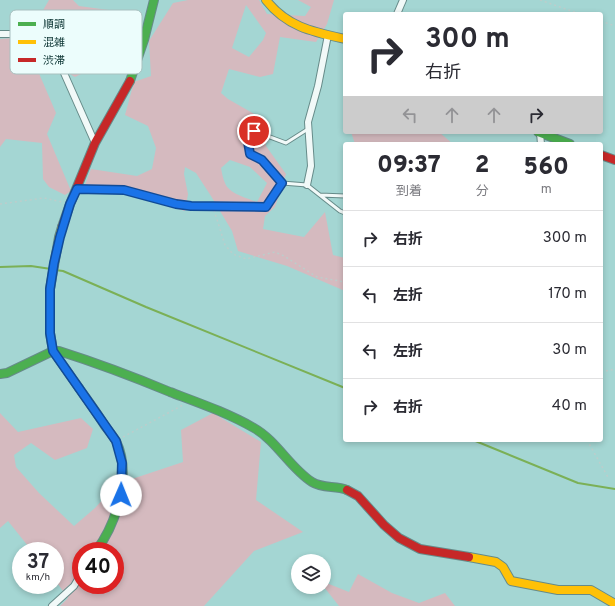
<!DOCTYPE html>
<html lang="ja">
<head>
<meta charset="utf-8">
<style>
	:root { --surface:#fff; --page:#f2f2f3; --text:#2b2b33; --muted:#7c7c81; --line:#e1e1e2 }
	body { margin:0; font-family:Overpass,"Noto Sans JP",sans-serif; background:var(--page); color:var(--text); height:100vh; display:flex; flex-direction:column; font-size:15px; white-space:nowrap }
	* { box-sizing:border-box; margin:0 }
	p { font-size:13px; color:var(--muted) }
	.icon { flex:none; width:22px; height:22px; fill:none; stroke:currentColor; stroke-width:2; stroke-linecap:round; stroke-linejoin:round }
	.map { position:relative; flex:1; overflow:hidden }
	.details { position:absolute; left:343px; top:142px; width:260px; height:300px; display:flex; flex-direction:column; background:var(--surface); border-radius:4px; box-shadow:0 2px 6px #0003 }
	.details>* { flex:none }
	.guide { position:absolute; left:343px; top:12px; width:260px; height:122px; border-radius:4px; box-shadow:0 2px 6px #0003; background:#fff; color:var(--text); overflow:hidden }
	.fabs { position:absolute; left:291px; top:554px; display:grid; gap:8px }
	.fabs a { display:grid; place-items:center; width:40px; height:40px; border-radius:50%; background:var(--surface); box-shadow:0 2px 6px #0003; font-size:20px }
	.speed { position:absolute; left:12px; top:542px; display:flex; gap:8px; font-size:20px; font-weight:700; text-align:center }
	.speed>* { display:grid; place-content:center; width:52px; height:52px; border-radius:50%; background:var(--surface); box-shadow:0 2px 6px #0003; line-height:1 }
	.speed small { font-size:10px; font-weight:400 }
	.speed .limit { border:6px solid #d22; background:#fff; color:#111 }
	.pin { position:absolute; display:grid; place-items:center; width:34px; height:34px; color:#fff; margin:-17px; border:2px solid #fff; border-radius:50%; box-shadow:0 1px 4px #0007 }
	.me { position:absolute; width:44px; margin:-22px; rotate:1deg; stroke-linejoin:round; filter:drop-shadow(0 0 3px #0008) }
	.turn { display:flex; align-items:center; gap:14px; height:84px; padding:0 16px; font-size:18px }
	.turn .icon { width:52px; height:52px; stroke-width:2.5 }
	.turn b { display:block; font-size:28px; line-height:34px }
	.lanes { display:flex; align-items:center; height:38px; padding:0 16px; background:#0003; justify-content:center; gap:20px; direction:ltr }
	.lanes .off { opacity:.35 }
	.eta { display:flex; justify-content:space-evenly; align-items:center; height:68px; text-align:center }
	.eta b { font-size:24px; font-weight:800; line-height:28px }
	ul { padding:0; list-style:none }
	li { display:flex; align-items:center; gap:12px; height:56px; padding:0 16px; border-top:1px solid var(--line) }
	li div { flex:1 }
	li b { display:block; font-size:15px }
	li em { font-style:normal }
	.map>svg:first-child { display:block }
	.green { fill:#d5babf; fill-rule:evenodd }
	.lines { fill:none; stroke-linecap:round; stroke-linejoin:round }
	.stream { stroke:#7bb056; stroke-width:2 }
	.lane-casing { stroke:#668b89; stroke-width:5 }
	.street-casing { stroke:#668b89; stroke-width:8 }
	.fast-casing { stroke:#668b89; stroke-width:10 }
	.slow-casing { stroke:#668b89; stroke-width:10 }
	.jam-casing { stroke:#668b89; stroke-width:10 }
	.path { stroke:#bdcdcb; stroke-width:1.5; stroke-dasharray:2 3; stroke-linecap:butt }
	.lane { stroke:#f1f9f8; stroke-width:3 }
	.street { stroke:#f1f9f8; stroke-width:6 }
	.fast { stroke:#4caf50; stroke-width:8 }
	.slow { stroke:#ffc107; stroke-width:8 }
	.jam { stroke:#c62828; stroke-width:8 }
	.route-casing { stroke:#114b97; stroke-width:10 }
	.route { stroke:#1a73e8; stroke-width:7 }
	.key { fill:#ecfdfc; stroke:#a8c0bf; stroke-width:1 }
	.key-label { font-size:11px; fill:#0a3332 }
</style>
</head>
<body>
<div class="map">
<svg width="615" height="606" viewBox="0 0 615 606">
	<rect width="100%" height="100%" fill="#a4d6d3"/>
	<path class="green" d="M49,0h24l6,6 37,5 7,7 -7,16 -29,37 -12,6 -34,-20 -5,5 2,9 18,42 -9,21 24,57 -6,4 -16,-8 -6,-8 -1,-36 -36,-4 -6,8v-108l24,-2 17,-15 1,-10z
		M188,0h71l8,14 38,2 6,-9 -13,-7h36l-7,24 -11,18 -36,-5 -7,37 -13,3 -31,-8 -8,24 7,6 35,20 3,27 20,28 -11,33 -10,9 -2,13 41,8 21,-25 8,43 12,3v33l-58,-25 -49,-15 -6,-20 -21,-35 -15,-23 -11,-6 -1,7 4,20 -3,17 -59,-17 -41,-9 6,-16 46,7 15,-7 4,-21 -8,-22 -23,-11 9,-33 17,-6 -2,-35 24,-38zM246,5l20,28 -3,7 -14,17 -17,-9zM230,160l20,7 17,16 -10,19c-10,-4 -28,-8 -32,-19 -2,-4 -3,-10 -4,-15z
		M351,132h88l14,12h-98z
		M0,413l18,19 63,-14 12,11 -6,19 -32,12 -24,-17 -17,12 2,12 23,26 35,33 21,-18 22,-24 66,-22 -2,-32 32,-17 48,29 -5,58 47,32 -49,19 -50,55h-144l8,-8 -13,-18v-29h-23l-24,-30 -8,7zM81,551h34v34h-34z
		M358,574l34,19 27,10 26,-10 10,13h-116l-15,-19v-5l25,10z"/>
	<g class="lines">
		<path class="stream" d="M0,267l31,-1 20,3
			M55,270l8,1 83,36 199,81
			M473,440l105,43 37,6"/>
		<defs>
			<path id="lane" d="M282,183l-20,-23 -12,-6 -2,-12 6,-11 32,12 22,-14
				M77,189l47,1 52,14 15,1 67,3 8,-1 16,-24 25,2 33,26 5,2
				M320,195l25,1"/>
			<path id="street" d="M397,14l6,-14
				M0,34h25l16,5 15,16 39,88
				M540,133l1,11
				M307,185l4,-19 -3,-44 10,-36 10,-51
				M52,606l22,-20 7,-12"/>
			<path id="fast" d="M130,81l14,-41 10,-40
				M538,132l32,12
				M0,374l7,-1 46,-22h6c38,12 75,26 111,41 29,11 58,21 84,36 23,13 36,40 58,54 11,7 24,3 35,8
				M79,388c9,13 18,25 26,38 4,5 8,10 11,15 16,33 1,82 -20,110"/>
			<path id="slow" d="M266,0c21,27 47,32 79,39
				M62,227l-3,10 -9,52v44l3,18 26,37
				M469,557l27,5 7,5 8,14 47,9h33l24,14"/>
			<path id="jam" d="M601,155l14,5
				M62,227l8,-23 25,-61 35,-62
				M347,490l11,6 26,29 15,13 21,11 49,8"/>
		</defs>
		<use href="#lane" class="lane-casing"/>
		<use href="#street" class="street-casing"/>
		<use href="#fast" class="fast-casing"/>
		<use href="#slow" class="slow-casing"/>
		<use href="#jam" class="jam-casing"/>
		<path class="path" d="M540,0l40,14
			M601,21l14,5
			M0,204l44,-6 18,4
			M214,210l11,35 8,9 13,5 29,-7 9,4 33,21 28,5
			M601,372l14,-3
			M123,437l60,-32
			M587,440l22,39"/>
		<use href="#lane" class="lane"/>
		<use href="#street" class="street"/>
		<use href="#fast" class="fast"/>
		<use href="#slow" class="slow"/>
		<use href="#jam" class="jam"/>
	</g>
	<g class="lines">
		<defs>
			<path id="route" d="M121,495l1,-32 -6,-22 -63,-90 -3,-18v-44l4,-26 6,-26 10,-33 7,-15 47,1 52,14 15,2 75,1 16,-24 -20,-23 -12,-6 -2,-12 6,-11"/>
		</defs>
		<use href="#route" class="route-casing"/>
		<use href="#route" class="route"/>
	</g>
	<rect x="10" y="10" width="132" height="64" rx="6" class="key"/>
	<rect x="18" y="22" width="18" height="4" fill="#4caf50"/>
	<rect x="18" y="40" width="18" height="4" fill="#ffc107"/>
	<rect x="18" y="58" width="18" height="4" fill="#c62828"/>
	<g class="key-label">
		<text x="43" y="28">順調</text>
		<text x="43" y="46">混雑</text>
		<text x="43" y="64">渋滞</text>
	</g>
</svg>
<div class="fabs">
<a><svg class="icon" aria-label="layers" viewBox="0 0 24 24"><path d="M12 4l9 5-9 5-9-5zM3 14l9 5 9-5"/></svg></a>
</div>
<div class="speed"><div>37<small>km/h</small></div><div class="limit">40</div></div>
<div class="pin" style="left:254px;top:131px;background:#d93025"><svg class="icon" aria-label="arrive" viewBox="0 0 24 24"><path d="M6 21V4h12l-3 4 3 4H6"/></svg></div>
<svg class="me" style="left:121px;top:495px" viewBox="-20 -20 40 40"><circle r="19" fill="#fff"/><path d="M0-13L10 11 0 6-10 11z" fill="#1a73e8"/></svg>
<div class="guide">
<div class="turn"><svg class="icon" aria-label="right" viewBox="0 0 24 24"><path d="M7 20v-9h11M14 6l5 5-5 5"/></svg><div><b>300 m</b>右折</div></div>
<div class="lanes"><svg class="icon off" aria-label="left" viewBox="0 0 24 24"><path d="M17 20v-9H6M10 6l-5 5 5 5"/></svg><svg class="icon off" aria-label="ahead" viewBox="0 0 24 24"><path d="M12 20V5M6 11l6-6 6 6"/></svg><svg class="icon off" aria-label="ahead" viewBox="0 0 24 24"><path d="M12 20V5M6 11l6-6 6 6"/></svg><svg class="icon" aria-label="right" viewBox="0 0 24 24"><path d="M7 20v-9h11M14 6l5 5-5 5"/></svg></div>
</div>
<section class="details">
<div class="eta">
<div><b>09:37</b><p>到着</p></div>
<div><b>2</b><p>分</p></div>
<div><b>560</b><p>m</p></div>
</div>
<ul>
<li><svg class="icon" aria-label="right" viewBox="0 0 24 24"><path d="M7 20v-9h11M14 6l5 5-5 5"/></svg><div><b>右折</b></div><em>300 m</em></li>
<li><svg class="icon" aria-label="left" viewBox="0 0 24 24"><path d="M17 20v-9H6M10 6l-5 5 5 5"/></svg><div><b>左折</b></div><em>170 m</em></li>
<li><svg class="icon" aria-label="left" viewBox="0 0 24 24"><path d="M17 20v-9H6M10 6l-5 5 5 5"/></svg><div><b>左折</b></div><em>30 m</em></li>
<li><svg class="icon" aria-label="right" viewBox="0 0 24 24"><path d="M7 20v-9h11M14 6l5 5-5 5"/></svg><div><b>右折</b></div><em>40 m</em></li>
</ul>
</section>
</div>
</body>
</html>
